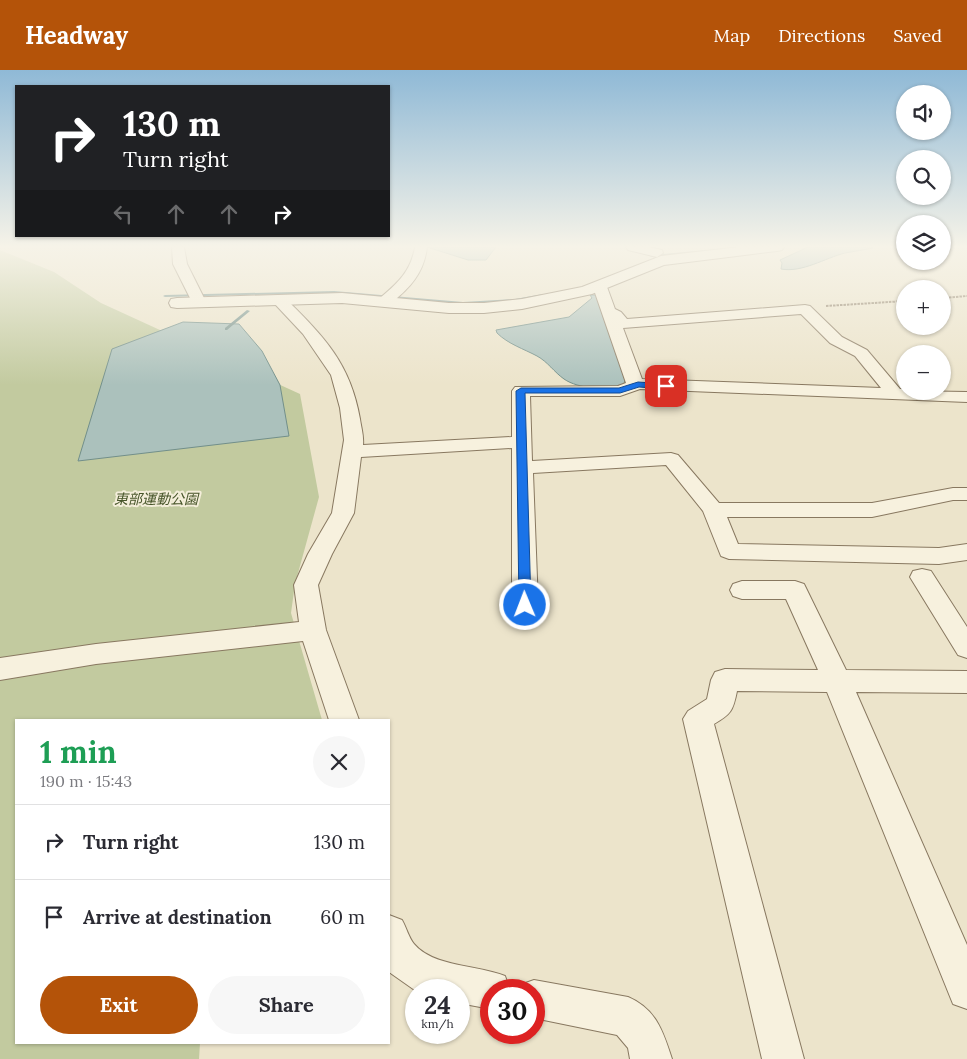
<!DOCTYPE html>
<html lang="en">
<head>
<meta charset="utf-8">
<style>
	:root { --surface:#fff; --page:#f7f7f7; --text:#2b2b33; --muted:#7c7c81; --line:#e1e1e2; --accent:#b45309 }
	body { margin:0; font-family:Lora,"Noto Sans JP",serif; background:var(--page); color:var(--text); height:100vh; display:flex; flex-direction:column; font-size:19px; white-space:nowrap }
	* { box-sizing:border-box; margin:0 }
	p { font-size:16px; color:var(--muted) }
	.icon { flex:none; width:28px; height:28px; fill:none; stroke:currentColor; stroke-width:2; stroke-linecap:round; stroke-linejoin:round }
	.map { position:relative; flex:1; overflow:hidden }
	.panel { position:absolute; left:15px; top:649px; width:375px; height:325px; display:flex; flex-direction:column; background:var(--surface); border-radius:0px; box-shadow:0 1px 4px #0004 }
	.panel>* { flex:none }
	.top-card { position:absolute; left:15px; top:15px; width:375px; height:152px; border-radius:0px; box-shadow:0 1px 4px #0004; background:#202124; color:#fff; overflow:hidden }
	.buttons { position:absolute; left:896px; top:15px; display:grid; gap:10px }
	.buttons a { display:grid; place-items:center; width:55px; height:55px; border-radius:50%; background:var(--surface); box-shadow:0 1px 4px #0004; font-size:25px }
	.speed { position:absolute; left:405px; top:909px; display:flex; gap:10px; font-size:25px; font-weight:700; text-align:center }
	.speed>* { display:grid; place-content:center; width:65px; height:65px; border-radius:50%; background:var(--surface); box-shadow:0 1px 4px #0004; line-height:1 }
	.speed small { font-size:12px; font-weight:400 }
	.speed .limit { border:8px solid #d22; background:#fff; color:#111 }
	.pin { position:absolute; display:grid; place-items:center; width:42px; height:42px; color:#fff; margin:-21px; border-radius:10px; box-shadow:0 2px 8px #0006 }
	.me { position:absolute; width:55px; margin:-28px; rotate:359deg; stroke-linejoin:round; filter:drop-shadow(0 0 4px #0008) }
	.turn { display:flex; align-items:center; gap:18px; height:105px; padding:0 25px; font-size:22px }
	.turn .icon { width:65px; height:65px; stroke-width:2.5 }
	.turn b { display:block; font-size:35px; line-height:42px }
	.lanes { display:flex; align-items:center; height:48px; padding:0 25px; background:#0003; justify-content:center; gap:25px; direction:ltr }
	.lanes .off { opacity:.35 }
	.round { display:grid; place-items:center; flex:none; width:52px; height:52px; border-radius:26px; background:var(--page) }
	.overview { display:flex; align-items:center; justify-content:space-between; height:85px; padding:0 25px }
	h1 { font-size:30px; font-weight:800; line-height:38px; color:#1e9e55 }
	.primary-button { display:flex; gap:10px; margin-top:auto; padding:10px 25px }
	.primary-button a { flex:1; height:58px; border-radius:30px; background:var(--accent); color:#fff; font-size:20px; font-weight:800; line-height:58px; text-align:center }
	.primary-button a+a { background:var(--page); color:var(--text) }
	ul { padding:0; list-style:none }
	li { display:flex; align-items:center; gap:15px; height:75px; padding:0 25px; border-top:1px solid var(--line) }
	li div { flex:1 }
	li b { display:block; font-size:19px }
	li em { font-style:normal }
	header { display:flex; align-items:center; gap:30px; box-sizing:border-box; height:70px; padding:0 25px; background:var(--accent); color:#fff }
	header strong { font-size:24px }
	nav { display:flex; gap:28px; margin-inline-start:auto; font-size:18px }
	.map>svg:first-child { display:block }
	.green { fill:#c2ca9f }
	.water { fill:#abc1bc; stroke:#728f8a }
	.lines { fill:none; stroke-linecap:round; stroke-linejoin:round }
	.stream { fill:#728f8a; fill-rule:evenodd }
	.minor-casing { stroke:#887860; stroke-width:2 }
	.tertiary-casing { stroke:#887860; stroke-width:2 }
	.path { stroke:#887860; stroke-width:2; stroke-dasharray:2.5 1; stroke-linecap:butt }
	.minor { fill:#f7f1de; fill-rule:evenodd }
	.tertiary { fill:#f7f1de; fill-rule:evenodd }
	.route { fill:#1a73e8; stroke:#114b97 }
	.labels { text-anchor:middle; stroke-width:4; stroke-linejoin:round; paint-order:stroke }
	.park-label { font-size:14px; font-style:italic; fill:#47552a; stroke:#f4eeda }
</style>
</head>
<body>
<header>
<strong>Headway</strong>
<nav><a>Map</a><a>Directions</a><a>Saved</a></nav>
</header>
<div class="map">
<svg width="967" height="989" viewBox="0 0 967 989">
	<rect width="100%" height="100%" fill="#ece4cb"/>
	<path class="green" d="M0,180l54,22 47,31 199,91 19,103 -24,87 -4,29 31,107h-306v322l184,1 -1,16h-199z"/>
	<path class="water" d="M427,177h69l-10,13h-18z
		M808,177h64l1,1c-9,2 -19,3 -28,5 -20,5 -43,20 -64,16l1,-6 -2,-3z
		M590,225h7l28,84 -1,5c-15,7 -46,5 -60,-5 -10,-7 -16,-17 -27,-23 -13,-7 -29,-12 -40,-23l-1,-3 73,-13 23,-19z
		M183,252l56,2 23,27 18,34 9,51 -211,25 34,-112z"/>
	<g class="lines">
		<path class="stream" d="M706,180l2,1 -1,1 -55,5 -2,-1 2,-1z
			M334,221l129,11 52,-3 28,-5 2,1 -30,6 -52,3 -129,-11 -169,4 -2,-1 2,-1z
			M247,240l3,1 -23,19h-2v-2z"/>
		<defs>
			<path id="minor" d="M172,177h12l3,17 19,38 -2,3h-10l-2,-3 -19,-38z
				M415,177h12c-3,26 -17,41 -37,57h-10l-2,-3 2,-3c18,-15 31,-27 35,-51z
				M626,177h22l14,3 1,3 -6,4 -29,-7z
				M600,213l7,4 8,22 6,3 6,7 178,-14 5,1 32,31 25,13 33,39h5v2l62,1v10l-327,-13 -20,7h-90l2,65 139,-8 7,2 41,48h153l81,-15h14v12h-14l-81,17h-145l11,27 201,4 28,-4v16l-28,4 -210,-5 -8,-3 -18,-45 -37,-46 -133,8 5,132 -4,6 -9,3 -9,-3 -4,-6v-157l-151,9 -7,56 -22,41 -14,31 8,45 33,90h-30l-26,-79 -207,23 -96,16v-22l96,-14 203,-22 -5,-37 14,-31 24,-41 12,-73 -4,-32 -9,-33 -28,-41 -30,-32 -2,-3 2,-3h10c39,39 67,65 77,123 1,8 4,17 3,26l149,-8v-46l3,-4 103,-1 8,-3 -33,-96zM801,244l29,29 25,13 26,32 -239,-9 -19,-51z
				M922,499l9,2 36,56v31l-9,-3 -48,-78 3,-6z
				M742,511h53l9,3 42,86 121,1v22l-111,-1 111,253v64l-14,-5 -126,-312 -90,-1c-4,20 -6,23 -23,33l90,335h-42l-79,-340 5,-8 19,-12 4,-19 4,-8 10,-3 93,1 -32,-71h-44l-9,-3 -3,-6 3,-6z
				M389,845l13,5c4,7 7,18 12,24 19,23 64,21 91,32l5,14h-19v19l-32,-6v-13l-43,1 -27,-19z
				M534,910l94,17c28,12 35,34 44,62h-42l-2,-11 -11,-13 -83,-17v-28h-16l2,-5z"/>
			<path id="tertiary" d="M740,177h44l-2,3 -5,1 -113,14 -72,29 -70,15 -38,4h-35l-107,-10 -165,5 -6,-1 -2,-4 2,-4 6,-1 165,-5 107,10h35l38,-4 60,-12 79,-31z"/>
		</defs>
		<use href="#minor" class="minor-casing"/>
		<use href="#tertiary" class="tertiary-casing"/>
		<path class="path" d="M942,228l25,-2
			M826,236l79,-5"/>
		<use href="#minor" class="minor"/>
		<use href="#tertiary" class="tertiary"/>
	</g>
	<linearGradient id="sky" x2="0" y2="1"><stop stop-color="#8fb9d6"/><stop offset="0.56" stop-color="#f6f3e8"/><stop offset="1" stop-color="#f6f3e8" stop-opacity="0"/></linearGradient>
	<rect width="967" height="315" fill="url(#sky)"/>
	<path class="route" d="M638,312l28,2 4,2 -4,3 -27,-2 -19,6h-95l6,212 -6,5 -4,-2 -2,-3 -3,-214 5,-3h98z"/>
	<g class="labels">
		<g class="park-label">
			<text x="156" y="434">東部運動公園</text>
		</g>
	</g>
</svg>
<div class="buttons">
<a><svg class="icon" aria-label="sound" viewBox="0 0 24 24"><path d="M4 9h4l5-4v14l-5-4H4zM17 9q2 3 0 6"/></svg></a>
<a><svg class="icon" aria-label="search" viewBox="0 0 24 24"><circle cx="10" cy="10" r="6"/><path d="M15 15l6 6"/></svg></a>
<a><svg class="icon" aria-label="layers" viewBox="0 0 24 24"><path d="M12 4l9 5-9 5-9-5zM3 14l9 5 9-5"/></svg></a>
<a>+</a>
<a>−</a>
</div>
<div class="speed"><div>24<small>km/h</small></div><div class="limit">30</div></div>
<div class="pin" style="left:666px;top:316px;background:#d93025"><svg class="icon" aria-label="arrive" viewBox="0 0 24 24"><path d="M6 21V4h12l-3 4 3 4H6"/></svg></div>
<svg class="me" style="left:525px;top:535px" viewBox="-20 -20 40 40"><circle r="17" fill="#1a73e8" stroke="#fff" stroke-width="3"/><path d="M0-11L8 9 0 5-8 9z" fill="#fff"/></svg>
<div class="top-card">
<div class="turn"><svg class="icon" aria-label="right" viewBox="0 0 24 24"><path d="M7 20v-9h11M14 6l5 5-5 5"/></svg><div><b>130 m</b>Turn right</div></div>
<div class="lanes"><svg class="icon off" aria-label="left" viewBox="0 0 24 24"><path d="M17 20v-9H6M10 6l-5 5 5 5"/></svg><svg class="icon off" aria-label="ahead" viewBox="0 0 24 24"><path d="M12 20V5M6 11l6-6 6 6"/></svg><svg class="icon off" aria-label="ahead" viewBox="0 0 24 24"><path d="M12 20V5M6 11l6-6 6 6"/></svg><svg class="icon" aria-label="right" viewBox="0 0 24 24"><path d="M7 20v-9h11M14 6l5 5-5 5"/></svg></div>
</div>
<section class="panel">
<div class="overview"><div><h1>1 min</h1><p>190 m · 15:43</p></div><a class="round"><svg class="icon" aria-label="close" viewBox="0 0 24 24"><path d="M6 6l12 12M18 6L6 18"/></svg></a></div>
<ul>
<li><svg class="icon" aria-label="right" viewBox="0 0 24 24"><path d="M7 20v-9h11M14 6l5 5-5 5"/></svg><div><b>Turn right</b></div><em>130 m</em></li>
<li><svg class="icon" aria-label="arrive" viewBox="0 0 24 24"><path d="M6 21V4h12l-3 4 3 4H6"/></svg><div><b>Arrive at destination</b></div><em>60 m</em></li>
</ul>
<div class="primary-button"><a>Exit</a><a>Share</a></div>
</section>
</div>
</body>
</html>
